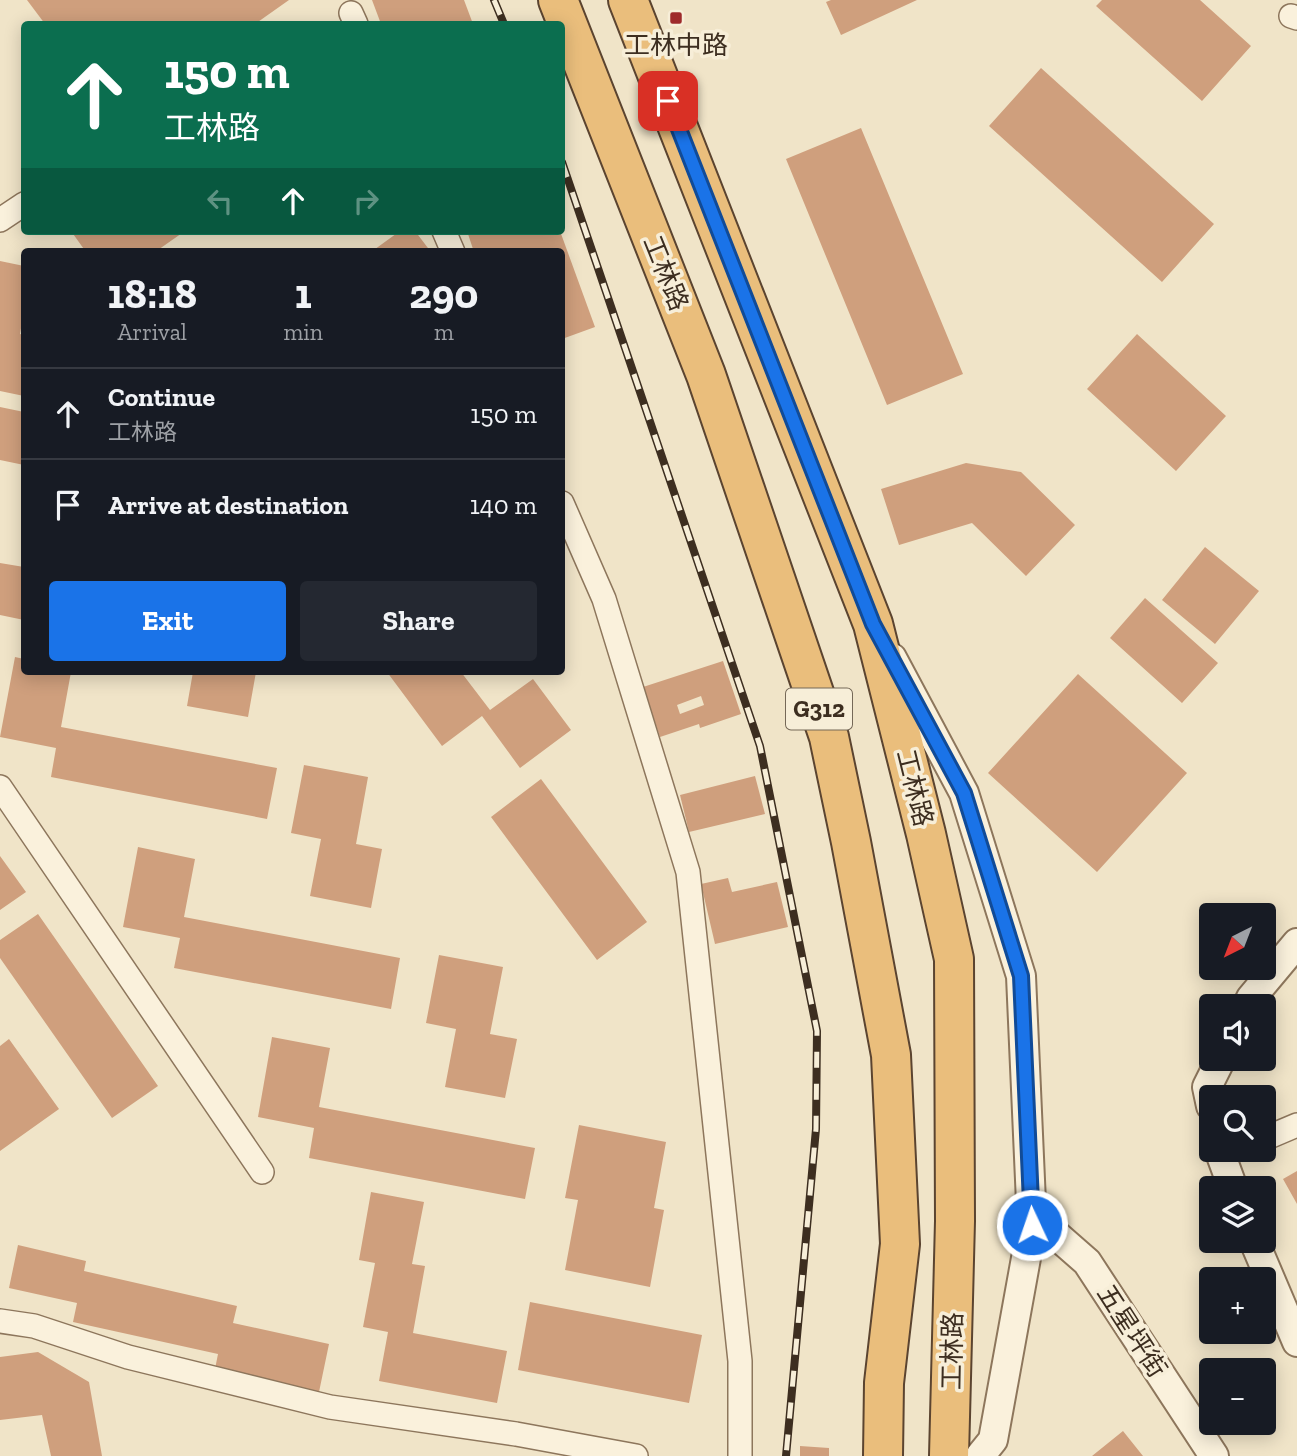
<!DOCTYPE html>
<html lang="en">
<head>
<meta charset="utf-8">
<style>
	:root { --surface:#171b24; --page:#242831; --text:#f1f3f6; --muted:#9ea1a6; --line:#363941; --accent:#1a73e8 }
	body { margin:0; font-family:"Zilla Slab","Noto Sans SC",serif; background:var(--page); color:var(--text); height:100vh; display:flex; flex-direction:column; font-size:26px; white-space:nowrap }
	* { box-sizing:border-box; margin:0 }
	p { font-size:23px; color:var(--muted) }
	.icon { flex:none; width:38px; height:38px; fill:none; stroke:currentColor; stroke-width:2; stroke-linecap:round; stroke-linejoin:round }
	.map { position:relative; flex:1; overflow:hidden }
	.drawer { position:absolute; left:21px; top:248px; width:544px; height:427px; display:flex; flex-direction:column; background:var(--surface); border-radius:7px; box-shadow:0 4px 18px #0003 }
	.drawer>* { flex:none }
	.hud { position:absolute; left:21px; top:21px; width:544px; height:214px; border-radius:7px; box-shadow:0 4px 18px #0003; background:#0b6e4f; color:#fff; overflow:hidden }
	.needle { width:46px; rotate:222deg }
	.tools { position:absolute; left:1199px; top:903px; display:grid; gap:14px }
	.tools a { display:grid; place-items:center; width:77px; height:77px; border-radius:7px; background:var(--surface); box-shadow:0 4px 18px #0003; font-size:35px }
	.pin { position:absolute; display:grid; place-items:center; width:60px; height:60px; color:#fff; margin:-30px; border-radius:14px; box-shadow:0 4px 10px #0006 }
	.me { position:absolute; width:77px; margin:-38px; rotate:357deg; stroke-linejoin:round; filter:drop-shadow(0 0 5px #0008) }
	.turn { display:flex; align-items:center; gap:24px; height:147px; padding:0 28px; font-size:32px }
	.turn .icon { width:91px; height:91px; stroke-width:2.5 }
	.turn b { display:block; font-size:49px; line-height:60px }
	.lanes { display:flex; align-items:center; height:66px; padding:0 28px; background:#0003; justify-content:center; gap:35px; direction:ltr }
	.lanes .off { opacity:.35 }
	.eta { display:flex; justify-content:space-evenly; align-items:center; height:119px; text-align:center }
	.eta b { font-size:42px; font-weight:700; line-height:49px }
	.cta { display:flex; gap:14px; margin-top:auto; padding:14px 28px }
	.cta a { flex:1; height:80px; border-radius:7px; background:var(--accent); color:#fff; font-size:28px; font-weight:700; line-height:80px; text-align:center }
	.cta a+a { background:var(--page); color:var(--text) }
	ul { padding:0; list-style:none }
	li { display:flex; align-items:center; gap:21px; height:91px; padding:0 28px; border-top:2px solid var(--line) }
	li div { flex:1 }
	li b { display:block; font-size:26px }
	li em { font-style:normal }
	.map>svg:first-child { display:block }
	.building { fill:#cf9f7d; fill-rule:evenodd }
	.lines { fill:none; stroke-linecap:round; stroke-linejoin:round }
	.minor-casing { stroke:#8d765c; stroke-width:26 }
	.tertiary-casing { stroke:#8d765c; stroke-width:32 }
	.trunk-casing { stroke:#5b4430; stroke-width:42 }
	.minor { stroke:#faf1dc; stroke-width:23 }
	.tertiary { stroke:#faf1dc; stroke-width:28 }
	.trunk { stroke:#eabe7c; stroke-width:38 }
	.rail-casing { stroke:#3d2e20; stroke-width:8 }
	.rail { stroke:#f7eed8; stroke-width:5; stroke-dasharray:16; stroke-linecap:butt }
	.route-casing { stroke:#114b97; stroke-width:18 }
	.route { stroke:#1a73e8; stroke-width:12 }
	.poi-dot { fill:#9e2a2b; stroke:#f7eed8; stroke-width:2.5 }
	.labels { text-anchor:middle; stroke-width:7; stroke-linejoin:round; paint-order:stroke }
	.shield { fill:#f7eed8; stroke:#756857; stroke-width:2 }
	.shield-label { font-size:24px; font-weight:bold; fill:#3d2e20 }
	.poi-label { font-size:26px; fill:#3d2e20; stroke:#f7eed8 }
	.street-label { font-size:26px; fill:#3d2e20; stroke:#f7eed8 }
</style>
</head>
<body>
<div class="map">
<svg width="1297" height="1456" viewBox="0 0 1297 1456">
	<rect width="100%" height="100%" fill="#f0e4c8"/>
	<path class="building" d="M27,0h262l-34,24h-210z
		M372,0h92l9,24h-92z
		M831,0h86l-76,35 -15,-33z
		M1102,0h98l51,46 -49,55 -106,-95z
		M1041,68l173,156 -52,58 -173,-156z
		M861,128l102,246 -76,31 -101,-246z
		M71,231h114l-30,21h-69z
		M400,231h15l16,21h-60z
		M467,231h93l35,96 -33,12v-87h-88z
		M0,261l24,5v45l-4,23 4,1v61l-24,-5z
		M1137,334l89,82 -50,55 -89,-82z
		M0,407l24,5v53l-24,-5z
		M966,463l55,9 54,53 -49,51 -54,-53 -73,22 -18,-56z
		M1205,547l54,44 -44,53 -53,-44z
		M0,563l24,4v53l-24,-5z
		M1145,598l73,65 -36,40 -72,-65z
		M15,657l9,2v13h47l-10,55 216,41 -10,51 -216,-42 5,-29 -56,-11z
		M723,661l18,53 -41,14 -1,-4 -39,13 -17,-50zM701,696l3,9 -24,9 -3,-9z
		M193,672h63l-8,45 -61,-11z
		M387,672h74l29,38 43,-31 38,51 -51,38 -38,-52 -40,30z
		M1078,674l109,99 -90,99 -109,-99z
		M304,765l64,12 -12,67 26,5 -11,59 -61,-12 11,-57 -30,-6z
		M755,776l10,38 -76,18 -9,-37z
		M541,779l106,143 -50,38 -106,-143z
		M138,847l57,12 -11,58 216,41 -9,51 -217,-41 6,-30 -57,-11z
		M0,856l26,36 -26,18z
		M728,878l4,14 45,-10 11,45 -73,17 -14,-60z
		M38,914l120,172 -46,32 -112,-160v-18z
		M439,955l64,12 -13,67 27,5 -12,59 -60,-11 11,-58 -30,-6z
		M272,1037l58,11 -11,59 216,41 -10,51 -216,-41 5,-30 -56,-11z
		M9,1039l50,70 -59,42v-105z
		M579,1125l87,17 -12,66 10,2 -14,77 -85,-17 13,-70 -13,-2z
		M1297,1171v33l-14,-25z
		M371,1192l53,10 -12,62 13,2 -12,67 94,18 -10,52 -118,-22 9,-49 -25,-5 12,-64 -16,-3z
		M18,1245l68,16 -2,10 153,35 -4,17 96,21 -10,48 -104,-23 3,-15 -145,-32 4,-19 -68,-15z
		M530,1302l172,33 -13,68 -171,-33z
		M38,1352l51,30 13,74h-51l-9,-41 -42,5v-63z
		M1123,1431l20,25h-51z
		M800,1446l29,2v8h-29z"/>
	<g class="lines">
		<defs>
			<path id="minor" d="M351,13l5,11
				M1291,16l6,2
				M0,220l24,-16
				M444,231l9,21
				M562,503l42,96 84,273 52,489v95
				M0,787l262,385
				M1264,1139l33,-14
				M0,1321l34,5 94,31 202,50 186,27 120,22"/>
			<path id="tertiary" d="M892,658l72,135 57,183 11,249 -39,215 -13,16
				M1247,1006l4,-8 46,-55
				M1211,1106l-4,-19 14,-28
				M1219,1150l14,38
				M1032,1225l23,9 32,28 127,194
				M1254,1241l43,101"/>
			<path id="trunk" d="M558,0l148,375 123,362 22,105 40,213 9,189 -16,139 -1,73
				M628,0l245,624 53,210 28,125 1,262 -6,235"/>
		</defs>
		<use href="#minor" class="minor-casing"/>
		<use href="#tertiary" class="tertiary-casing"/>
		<use href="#trunk" class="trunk-casing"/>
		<use href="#minor" class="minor"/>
		<use href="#tertiary" class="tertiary"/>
		<use href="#trunk" class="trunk"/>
		<defs>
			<path id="rail" d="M494,0l10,24
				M562,162l198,584 57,285 -1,98 -30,327"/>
		</defs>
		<use href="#rail" class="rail-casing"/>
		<use href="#rail" class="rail"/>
	</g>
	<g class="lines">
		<defs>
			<path id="route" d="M668,101l205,523 91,169 57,183 11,249"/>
		</defs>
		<use href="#route" class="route-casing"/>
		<use href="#route" class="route"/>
	</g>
	<rect class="poi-dot" x="669" y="11" width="14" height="14" rx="3.5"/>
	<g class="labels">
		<rect class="shield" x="786" y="688.5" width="66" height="41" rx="5"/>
		<g class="shield-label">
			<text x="819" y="717">G312</text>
		</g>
		<g class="poi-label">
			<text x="676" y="54">工林中路</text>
		</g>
		<g class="street-label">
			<text transform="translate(666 273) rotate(68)" y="9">工林路</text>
			<text transform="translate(915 788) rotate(76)" y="9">工林路</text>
			<text transform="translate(1132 1331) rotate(57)" y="9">五星坪街</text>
			<text transform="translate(952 1351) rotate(-89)" y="9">工林路</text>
		</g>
	</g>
</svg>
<div class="tools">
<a><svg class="needle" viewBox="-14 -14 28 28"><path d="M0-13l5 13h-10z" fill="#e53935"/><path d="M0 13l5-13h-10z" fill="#9ea1a6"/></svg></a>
<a><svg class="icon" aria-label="sound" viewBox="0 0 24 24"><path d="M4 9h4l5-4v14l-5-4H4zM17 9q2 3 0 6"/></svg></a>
<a><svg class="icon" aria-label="search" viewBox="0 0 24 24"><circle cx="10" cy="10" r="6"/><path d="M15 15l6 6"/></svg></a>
<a><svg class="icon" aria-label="layers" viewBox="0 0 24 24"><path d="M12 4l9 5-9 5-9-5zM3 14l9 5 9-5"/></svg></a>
<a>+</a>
<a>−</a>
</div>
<div class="pin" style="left:668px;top:101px;background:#d93025"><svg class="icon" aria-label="arrive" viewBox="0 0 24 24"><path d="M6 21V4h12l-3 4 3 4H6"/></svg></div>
<svg class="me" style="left:1032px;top:1225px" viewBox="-20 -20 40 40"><circle r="17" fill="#1a73e8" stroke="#fff" stroke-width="3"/><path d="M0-11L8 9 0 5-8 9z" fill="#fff"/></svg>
<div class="hud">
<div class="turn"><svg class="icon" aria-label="ahead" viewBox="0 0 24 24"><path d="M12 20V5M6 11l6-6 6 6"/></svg><div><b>150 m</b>工林路</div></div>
<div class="lanes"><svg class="icon off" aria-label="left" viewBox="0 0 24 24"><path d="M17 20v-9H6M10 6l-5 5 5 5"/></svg><svg class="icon" aria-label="ahead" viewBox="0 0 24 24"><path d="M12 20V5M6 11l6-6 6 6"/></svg><svg class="icon off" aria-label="right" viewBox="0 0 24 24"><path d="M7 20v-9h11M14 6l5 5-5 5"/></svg></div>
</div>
<section class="drawer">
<div class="eta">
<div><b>18:18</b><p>Arrival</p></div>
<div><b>1</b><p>min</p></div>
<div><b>290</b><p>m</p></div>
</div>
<ul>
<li><svg class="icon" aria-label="ahead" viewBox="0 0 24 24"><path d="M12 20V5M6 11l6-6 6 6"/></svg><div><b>Continue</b><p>工林路</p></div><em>150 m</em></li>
<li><svg class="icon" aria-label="arrive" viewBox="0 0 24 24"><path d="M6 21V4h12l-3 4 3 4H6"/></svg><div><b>Arrive at destination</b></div><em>140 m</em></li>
</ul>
<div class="cta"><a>Exit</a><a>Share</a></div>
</section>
</div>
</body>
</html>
